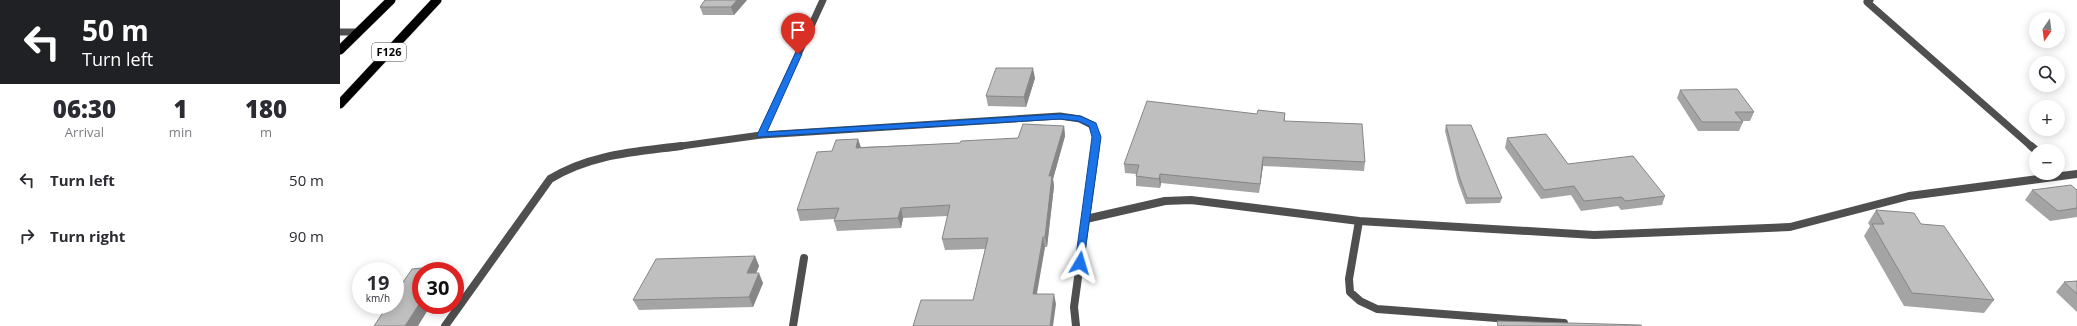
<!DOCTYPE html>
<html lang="en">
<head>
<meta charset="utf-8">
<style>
	:root { --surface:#fff; --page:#f7f7f7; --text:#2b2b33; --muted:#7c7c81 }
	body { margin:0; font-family:"Open Sans",sans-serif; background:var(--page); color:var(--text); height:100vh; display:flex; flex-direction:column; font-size:15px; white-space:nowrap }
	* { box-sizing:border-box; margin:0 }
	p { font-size:13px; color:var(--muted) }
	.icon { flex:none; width:22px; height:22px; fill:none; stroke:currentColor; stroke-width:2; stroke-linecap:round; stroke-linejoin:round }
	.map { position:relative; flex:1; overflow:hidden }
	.drawer { display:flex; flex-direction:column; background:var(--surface); width:340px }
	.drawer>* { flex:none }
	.guide { background:#202124; color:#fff; overflow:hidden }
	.needle { width:26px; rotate:194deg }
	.controls { position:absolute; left:1689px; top:12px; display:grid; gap:8px }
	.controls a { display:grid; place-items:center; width:36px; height:36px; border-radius:50%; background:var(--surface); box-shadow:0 2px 10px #0003; font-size:20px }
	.speed { position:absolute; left:12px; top:262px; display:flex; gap:8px; font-size:20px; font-weight:700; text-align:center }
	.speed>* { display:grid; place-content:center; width:52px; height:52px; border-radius:50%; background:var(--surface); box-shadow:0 2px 10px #0003; line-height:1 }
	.speed small { font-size:10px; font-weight:400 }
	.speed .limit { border:6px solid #d22; background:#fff; color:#111 }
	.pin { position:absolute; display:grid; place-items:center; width:34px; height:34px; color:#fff; margin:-41px -17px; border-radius:50% 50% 50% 0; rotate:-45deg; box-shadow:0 0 4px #0007 }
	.pin .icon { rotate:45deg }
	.me { position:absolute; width:44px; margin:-22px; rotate:7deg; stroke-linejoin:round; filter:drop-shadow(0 0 3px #0008) }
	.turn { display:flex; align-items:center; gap:14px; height:84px; padding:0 16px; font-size:18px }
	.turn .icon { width:52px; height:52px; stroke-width:2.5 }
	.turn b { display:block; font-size:28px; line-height:34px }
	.eta { display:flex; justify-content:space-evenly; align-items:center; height:68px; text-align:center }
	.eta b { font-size:24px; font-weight:800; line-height:28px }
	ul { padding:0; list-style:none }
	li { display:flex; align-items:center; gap:12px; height:56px; padding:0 16px }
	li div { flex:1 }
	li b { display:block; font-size:15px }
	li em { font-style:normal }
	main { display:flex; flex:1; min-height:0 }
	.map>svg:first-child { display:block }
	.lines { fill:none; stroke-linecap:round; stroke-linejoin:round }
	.primary-casing { stroke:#dbdbdb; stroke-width:10 }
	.minor-far1 { stroke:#4f4f4f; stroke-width:7 }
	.minor { stroke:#4f4f4f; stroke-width:8 }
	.primary { stroke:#000; stroke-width:9 }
	.wall { fill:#a4a4a4 }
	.shaded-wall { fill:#868686 }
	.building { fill:#bfbfbf; stroke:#868686 }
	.route { fill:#1a73e8; stroke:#114b97 }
	.labels { text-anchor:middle; stroke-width:4; stroke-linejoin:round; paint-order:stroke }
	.shield { fill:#fff; stroke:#4c4c4c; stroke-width:1 }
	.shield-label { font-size:11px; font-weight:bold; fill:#000 }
</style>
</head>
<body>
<main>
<section class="drawer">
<div class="guide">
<div class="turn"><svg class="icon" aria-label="left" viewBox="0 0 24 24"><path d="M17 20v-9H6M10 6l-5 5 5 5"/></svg><div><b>50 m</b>Turn left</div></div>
</div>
<div class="eta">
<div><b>06:30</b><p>Arrival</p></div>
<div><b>1</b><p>min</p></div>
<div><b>180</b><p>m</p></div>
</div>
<ul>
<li><svg class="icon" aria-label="left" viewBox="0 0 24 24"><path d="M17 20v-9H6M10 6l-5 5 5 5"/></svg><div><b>Turn left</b></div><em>50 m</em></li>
<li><svg class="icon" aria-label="right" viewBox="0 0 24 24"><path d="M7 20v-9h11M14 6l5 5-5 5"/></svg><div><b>Turn right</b></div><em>90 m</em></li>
</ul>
</section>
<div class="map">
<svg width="1737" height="326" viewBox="0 0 1737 326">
	<rect width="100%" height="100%" fill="#fff"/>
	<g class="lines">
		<defs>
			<path id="primary" d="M0,50l51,-50
				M0,104l97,-104"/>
		</defs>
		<use href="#primary" class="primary-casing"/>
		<path class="minor-far1" d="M1530,0l-3,2 165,145
			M0,32h19
			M421,135l62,-135
			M334,147l87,-12 299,-19 20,3 12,6 5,12 -1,10"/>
		<path class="minor" d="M1691,146l6,5
			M746,219l79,-18 26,-1 168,21 235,14 196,-8 119,-31 168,-22
			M1019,221l-10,58 1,13 10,9 17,8 187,14
			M105,326l105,-147c41,-25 85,-27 131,-33
			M453,326l11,-68
			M736,326l-2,-19 22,-161"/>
		<use href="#primary" class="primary"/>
	</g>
	<path class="wall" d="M365,0h42l-13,15h-31l-3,-8z
		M695,78l-9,29 -38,-1 -2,-10z
		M1340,90l74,22 -4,9h-8l1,1 -4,9h-41l-21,-33z
		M945,113v8l80,41 -1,9 -101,-5 -4,27 -98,-10 -1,5 -24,-2v-12l-11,-1 -1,-9 133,-50z
		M1106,125l56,73 -2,5 -34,1 -8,-22 -13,-51z
		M724,126l1,10 -12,43 1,7 -7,61h-2l-9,47 20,10 -83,-4 12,-51 -40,1 -3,-11 6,-23 -45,2 -2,10 -64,3 -3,-10 1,-2 -35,2 -3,-11 61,-71 3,8 99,-4 58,-5z
		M1167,138l61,26 97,32 -3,9 -41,5 -3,-4 -37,5 -10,-16 -30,4 -36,-51z
		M1692,190h45v27l-27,4 -25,-21z
		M1536,210l45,14 73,76 -10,13 -80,-7 -40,-70 6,-10 -2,-3z
		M415,256l4,10 -3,7 7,10 -10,24 -114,3 -6,-10z
		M1737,281v31l-21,-20 8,-10z"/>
	<path class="shaded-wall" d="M397,0h10l-13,15 -3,-8z
		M693,68l2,10 -9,29 -2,-10z
		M724,126l1,10 -12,43 1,7 -7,61 -2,-10 4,-61z
		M518,139l3,10 -5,-1z
		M923,157v9l-4,27z
		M820,174l1,9 -1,5 -1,-9z
		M561,208l2,10 -2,10 -3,-10z
		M703,237l2,10 -10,58 -2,-11z
		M415,256l4,10 -7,17 -5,-10z
		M103,266l4,5h-7z
		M419,273l4,10 -10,24 -4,-10z
		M714,294l2,10 -3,22h-3z
		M81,301v4h10l-13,21h-13z"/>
	<path class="building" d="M365,0h32l-6,7h-31z
		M656,68h37l-9,29 -38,-1z
		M1397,89l17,23h-19l8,10h-41l-22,-32z
		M807,101l110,13 1,-4 27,3 -1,8 78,3 3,38 -102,-5 -3,27 -100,-10 -1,5 -23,-3 3,-11 -15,-1z
		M683,124l41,2 -15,50h3l-7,61h-2l-10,57h21l-4,32h-137l8,-26h52l15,-62 -46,1 8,-34 -49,3 -3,10 -64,3 5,-13 -42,2 20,-58 15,-1 4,-11 22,-1 -2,9 104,-5 1,-2 57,-3z
		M1106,125h25l31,73h-35l-8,-22z
		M1206,134l22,30 65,-8 32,40 -40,5 -3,-4 -38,4 -10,-15 -30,4 -37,-52z
		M1731,185l6,5v18l-19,3 -26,-21z
		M1536,210l38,3 7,11 23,2 50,74 -82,-7 -40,-69h12z
		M415,256l-8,17h12l-10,24 -116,3 23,-41z
		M103,266l-3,5h-19v30l-16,25h-31l14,-21h7v-11l17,-25z
		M1737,281v13l-13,-12z
		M1157,321l144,4 1,1h-144z"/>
	<path class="route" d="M456,52l6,2 -35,78 293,-18 20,2 16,7 5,14 -18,129 -3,1 -5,-4 17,-126 -3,-11 -11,-5 -18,-2 -302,18 -1,-2z"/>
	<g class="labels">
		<rect class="shield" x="32" y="43" width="34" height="18" rx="3"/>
		<g class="shield-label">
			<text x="49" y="56">F126</text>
		</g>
	</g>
</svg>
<div class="controls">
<a><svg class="needle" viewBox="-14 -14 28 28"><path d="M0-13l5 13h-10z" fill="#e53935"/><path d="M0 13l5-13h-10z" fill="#7c7c81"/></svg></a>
<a><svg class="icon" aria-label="search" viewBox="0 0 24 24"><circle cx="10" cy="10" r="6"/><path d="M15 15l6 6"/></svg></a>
<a>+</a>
<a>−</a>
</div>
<div class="speed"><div>19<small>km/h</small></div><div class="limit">30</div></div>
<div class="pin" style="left:458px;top:54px;background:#d93025"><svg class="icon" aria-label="arrive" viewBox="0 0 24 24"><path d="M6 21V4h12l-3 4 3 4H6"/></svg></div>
<svg class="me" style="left:740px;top:263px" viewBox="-20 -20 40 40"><path d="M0-17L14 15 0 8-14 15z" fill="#1a73e8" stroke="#fff" stroke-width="4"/></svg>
</div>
</main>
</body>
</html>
